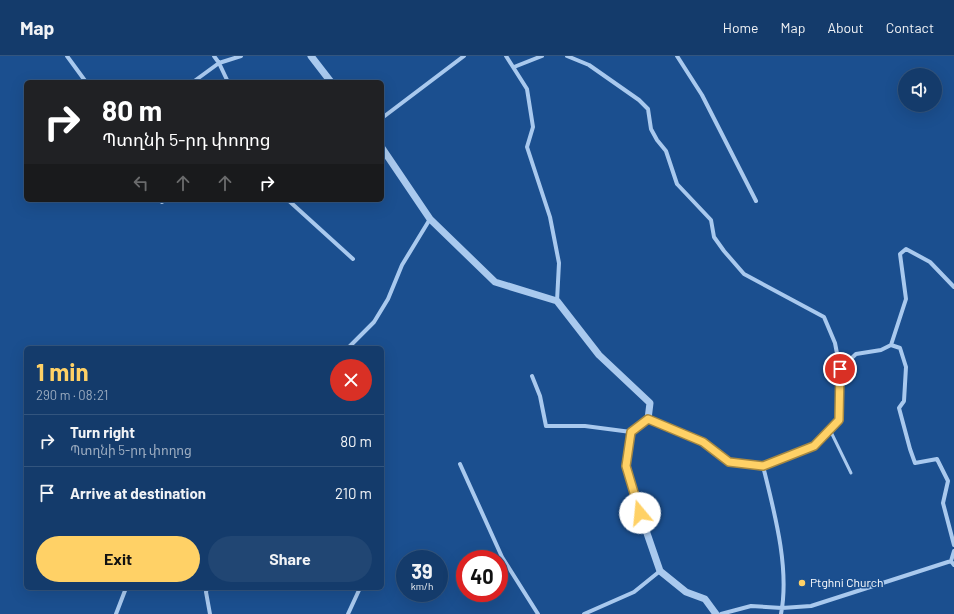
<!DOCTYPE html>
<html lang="en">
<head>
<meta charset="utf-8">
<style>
	:root { --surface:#143b6b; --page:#214673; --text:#f1f3f6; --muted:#9dadc1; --line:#33557e; --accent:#ffd166 }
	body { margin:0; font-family:Barlow,"Noto Sans Armenian",sans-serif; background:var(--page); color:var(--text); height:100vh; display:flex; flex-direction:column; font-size:15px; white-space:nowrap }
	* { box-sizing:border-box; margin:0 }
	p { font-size:13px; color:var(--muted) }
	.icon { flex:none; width:22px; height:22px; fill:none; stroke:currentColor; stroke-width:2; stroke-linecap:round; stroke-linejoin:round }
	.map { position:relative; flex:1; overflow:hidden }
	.panel { position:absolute; left:24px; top:290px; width:360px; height:244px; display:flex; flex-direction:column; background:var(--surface); border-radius:6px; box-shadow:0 4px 16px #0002,0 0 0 1px var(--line) }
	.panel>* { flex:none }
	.guide { position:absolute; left:24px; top:24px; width:360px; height:122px; border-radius:6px; box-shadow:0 4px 16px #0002,0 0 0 1px var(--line); background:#202124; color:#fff; overflow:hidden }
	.fabs { position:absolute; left:898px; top:12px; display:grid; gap:8px }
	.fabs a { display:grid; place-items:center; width:44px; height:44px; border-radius:50%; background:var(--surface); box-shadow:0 4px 16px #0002,0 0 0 1px var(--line); font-size:20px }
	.speed { position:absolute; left:396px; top:494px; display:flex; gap:8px; font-size:20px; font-weight:700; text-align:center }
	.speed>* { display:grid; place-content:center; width:52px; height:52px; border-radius:50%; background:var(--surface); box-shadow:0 4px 16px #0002,0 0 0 1px var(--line); line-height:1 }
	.speed small { font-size:10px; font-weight:400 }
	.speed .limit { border:6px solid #d22; background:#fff; color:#111 }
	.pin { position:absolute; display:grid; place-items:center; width:34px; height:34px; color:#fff; margin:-17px; border:2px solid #fff; border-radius:50%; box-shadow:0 1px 4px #0007 }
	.me { position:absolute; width:44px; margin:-22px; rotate:343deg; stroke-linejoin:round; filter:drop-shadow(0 0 3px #0008) }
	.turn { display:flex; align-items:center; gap:14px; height:84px; padding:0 12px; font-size:18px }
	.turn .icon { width:52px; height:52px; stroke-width:2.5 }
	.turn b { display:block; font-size:28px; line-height:34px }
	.lanes { display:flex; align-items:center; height:38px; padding:0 12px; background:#0003; justify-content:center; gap:20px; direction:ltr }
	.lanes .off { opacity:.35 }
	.round { display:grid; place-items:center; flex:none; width:42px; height:42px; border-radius:21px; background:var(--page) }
	.overview { display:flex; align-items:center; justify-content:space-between; height:68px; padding:0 12px }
	h1 { font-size:24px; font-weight:700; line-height:30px; color:var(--accent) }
	.cta { display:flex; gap:8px; margin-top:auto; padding:8px 12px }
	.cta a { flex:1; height:46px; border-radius:24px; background:var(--accent); color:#111; font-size:16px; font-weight:700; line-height:46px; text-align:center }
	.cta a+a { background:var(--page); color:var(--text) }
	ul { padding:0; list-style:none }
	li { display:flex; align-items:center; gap:12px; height:52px; padding:0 12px; border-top:1px solid var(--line) }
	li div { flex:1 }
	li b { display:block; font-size:15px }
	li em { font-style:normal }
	header { display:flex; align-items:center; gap:24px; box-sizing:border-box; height:56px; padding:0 20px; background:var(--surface); border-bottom:1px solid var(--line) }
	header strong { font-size:19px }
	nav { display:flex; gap:22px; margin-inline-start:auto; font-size:14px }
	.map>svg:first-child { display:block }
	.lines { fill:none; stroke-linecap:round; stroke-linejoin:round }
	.service { stroke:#a9c9ee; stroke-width:3 }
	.minor { stroke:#a9c9ee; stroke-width:4 }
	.tertiary { stroke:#a9c9ee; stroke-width:7 }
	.route-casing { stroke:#a68842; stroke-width:10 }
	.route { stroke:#ffd166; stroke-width:7 }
	.poi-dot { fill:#ffd166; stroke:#1b4f8f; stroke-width:1.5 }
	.labels { text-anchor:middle; stroke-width:3; stroke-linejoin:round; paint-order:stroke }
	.poi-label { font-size:12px; fill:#fff; stroke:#1b4f8f; text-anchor:start }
</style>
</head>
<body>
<header>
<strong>Map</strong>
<nav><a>Home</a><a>Map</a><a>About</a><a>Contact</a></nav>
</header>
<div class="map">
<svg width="954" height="558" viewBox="0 0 954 558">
	<rect width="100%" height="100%" fill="#1b4f8f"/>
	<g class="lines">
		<path class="service" d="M830,374l21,43"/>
		<path class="minor" d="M67,0l19,26
			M214,0l5,7 9,19
			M506,0l21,33 6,38 -6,20 23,70 9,46 -2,38
			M567,0l22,9 50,35 9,9 3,20 6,11 9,11 11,33 34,36 3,17 10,14 20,23 80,43 11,26 5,26
			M677,0l25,39 54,106
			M514,11l28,-11
			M193,26l26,-19 22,-7
			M382,62l82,-62
			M161,144l1,2
			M288,144l65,59
			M891,289l15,-46 -6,-45 6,-5 24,13 24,25
			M348,292l26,-26 14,-23 14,-34 28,-46
			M532,320l8,20 6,30h39l46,6
			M648,363l55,23 26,20 34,4 51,-20 25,-27 1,-50 16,-15 25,-4 10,-5 9,3 6,19 -2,34 -5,7 11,41 5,14 22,-4 11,22 -5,22 11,42
			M460,408l42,93 36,57
			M763,410c11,45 27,102 18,148
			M951,505l3,-10
			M207,532l-1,4 4,22
			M116,558l10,-26
			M348,558l12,-26
			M584,558l50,-22 26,-21
			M721,558l30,-8 31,2 29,-2 140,-45 3,4"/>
		<path class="tertiary" d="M311,0l20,26
			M382,92l48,71 65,63 62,19 42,54 51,48 -2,16 -17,13 -5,34 14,47 20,58 26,21 19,7 11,15"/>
	</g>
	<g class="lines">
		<defs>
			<path id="route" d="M640,457l-14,-47 5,-34 17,-13 55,23 26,20 34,4 51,-20 25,-26 1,-51"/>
		</defs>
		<use href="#route" class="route-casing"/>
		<use href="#route" class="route"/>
	</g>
	<circle class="poi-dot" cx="802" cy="527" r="4"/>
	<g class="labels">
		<g class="poi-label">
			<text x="810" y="531">Ptghni Church</text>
		</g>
	</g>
</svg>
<div class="fabs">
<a><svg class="icon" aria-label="sound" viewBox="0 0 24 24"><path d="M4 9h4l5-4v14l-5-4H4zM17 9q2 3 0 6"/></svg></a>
</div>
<div class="speed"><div>39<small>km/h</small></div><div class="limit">40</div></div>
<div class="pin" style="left:840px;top:313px;background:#d93025"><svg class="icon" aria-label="arrive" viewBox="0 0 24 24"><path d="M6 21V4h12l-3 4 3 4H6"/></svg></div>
<svg class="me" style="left:640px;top:457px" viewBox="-20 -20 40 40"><circle r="19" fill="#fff"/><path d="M0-13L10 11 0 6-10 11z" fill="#ffd166"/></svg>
<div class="guide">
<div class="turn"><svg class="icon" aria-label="right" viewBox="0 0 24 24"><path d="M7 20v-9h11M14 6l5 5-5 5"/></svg><div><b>80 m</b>Պտղնի 5-րդ փողոց</div></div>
<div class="lanes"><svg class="icon off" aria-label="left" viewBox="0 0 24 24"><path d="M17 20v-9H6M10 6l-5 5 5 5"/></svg><svg class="icon off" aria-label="ahead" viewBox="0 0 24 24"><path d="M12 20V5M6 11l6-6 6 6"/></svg><svg class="icon off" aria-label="ahead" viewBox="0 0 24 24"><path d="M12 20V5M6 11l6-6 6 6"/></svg><svg class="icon" aria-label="right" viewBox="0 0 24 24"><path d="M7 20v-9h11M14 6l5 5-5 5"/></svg></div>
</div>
<section class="panel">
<div class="overview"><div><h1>1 min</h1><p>290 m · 08:21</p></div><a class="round" style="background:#d93025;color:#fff"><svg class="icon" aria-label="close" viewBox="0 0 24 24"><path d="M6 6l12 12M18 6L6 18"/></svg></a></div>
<ul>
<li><svg class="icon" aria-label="right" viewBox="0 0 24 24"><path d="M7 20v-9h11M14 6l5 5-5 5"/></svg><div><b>Turn right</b><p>Պտղնի 5-րդ փողոց</p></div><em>80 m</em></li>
<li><svg class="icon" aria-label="arrive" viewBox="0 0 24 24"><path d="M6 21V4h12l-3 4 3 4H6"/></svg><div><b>Arrive at destination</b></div><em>210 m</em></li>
</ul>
<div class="cta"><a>Exit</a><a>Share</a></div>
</section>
</div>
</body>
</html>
